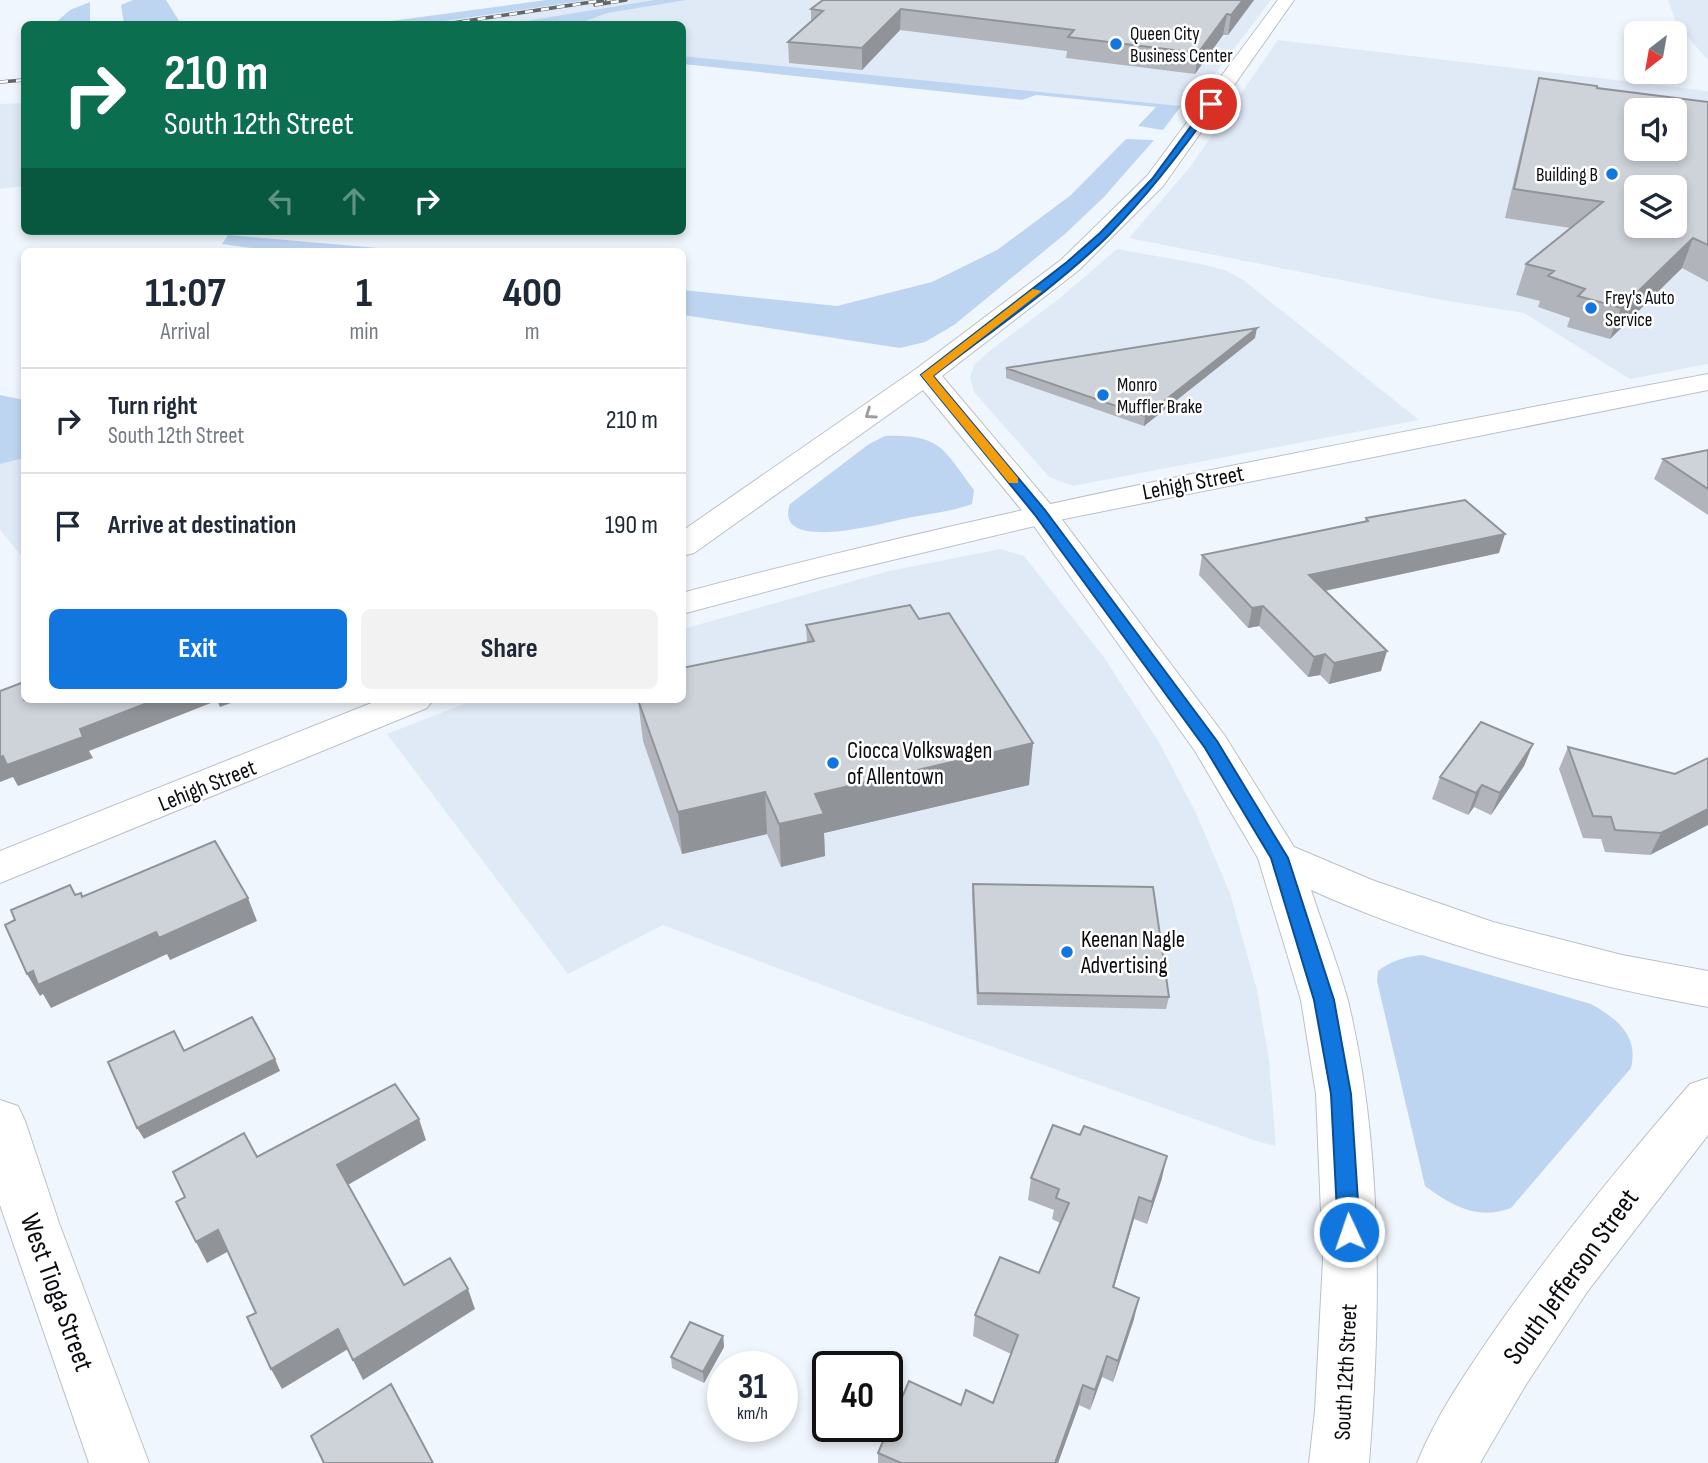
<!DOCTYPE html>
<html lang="en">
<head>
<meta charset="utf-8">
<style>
	:root { --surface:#fff; --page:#f2f2f3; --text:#1f2937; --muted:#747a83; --line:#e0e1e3; --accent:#1176de }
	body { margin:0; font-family:"Sofia Sans Condensed",sans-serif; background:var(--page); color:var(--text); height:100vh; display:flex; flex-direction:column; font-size:26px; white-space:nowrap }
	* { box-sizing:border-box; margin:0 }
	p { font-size:23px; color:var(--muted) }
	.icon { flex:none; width:38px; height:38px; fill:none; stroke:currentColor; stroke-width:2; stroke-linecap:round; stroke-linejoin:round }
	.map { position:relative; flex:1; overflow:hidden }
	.drawer { position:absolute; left:21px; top:248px; width:665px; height:455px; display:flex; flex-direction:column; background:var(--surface); border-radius:10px; box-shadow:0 4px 10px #0003 }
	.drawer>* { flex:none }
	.top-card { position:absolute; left:21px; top:21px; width:665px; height:214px; border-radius:10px; box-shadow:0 4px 10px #0003; background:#0b6e4f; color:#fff; overflow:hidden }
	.needle { width:46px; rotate:211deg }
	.tools { position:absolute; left:1624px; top:21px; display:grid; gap:14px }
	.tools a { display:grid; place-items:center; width:63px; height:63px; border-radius:10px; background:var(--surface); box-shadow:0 4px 10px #0003; font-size:35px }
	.speed { position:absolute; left:707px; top:1351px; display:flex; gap:14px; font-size:35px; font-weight:700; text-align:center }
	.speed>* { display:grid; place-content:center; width:91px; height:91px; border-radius:50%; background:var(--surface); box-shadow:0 4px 10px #0003; line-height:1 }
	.speed small { font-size:18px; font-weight:400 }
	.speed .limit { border:4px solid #111; border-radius:10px; background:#fff; color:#111 }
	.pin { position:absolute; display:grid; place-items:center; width:60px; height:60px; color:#fff; margin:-30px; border:4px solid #fff; border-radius:50%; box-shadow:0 2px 7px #0007 }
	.me { position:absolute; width:77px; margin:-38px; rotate:357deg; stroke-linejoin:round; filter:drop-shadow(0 0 5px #0008) }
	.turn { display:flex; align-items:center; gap:24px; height:147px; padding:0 28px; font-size:32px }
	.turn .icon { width:91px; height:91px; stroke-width:2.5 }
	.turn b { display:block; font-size:49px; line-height:60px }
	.lanes { display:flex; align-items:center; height:66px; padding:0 28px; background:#0003; justify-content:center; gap:35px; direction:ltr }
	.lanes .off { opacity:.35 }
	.eta { display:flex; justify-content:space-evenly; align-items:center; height:119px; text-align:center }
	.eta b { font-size:42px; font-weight:700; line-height:49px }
	.cta { display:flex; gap:14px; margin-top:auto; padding:14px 28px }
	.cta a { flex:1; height:80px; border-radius:10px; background:var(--accent); color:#fff; font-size:28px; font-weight:700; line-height:80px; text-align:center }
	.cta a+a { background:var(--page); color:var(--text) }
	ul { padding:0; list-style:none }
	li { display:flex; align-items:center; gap:21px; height:105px; padding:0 28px; border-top:2px solid var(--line) }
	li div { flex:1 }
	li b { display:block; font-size:26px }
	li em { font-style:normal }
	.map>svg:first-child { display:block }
	.built { fill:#e0eaf7; fill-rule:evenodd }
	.green { fill:#bed5f2 }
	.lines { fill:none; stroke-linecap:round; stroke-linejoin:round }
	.minor-casing { stroke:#bbc0c7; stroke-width:2 }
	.major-casing { stroke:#bbc0c7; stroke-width:2 }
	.minor { fill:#fff; fill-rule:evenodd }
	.major { fill:#fff; fill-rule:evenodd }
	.rail-casing { stroke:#63666a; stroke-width:3.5 }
	.rail { stroke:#fff; stroke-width:2.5; stroke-dasharray:8; stroke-linecap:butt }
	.wall { fill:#b1b5bb }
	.shaded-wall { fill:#909499 }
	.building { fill:#ced3da; stroke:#909499; stroke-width:2; fill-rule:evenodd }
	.oneway { stroke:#9d9d9f }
	.route { fill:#1176de; stroke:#0b4d90; stroke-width:2 }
	.slow { fill:#f59e0b }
	.poi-dot { fill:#1176de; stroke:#fff; stroke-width:2.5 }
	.labels { text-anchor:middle; stroke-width:5; stroke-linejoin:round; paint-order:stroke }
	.far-poi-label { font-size:19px; fill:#0a0b0e; stroke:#fff; text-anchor:start }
	.street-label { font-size:23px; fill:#0a0b0e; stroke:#fff }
	.poi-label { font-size:23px; fill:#0a0b0e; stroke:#fff; text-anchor:start }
	.near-street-label { font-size:28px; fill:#0a0b0e; stroke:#fff }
</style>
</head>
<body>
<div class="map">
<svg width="1708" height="1463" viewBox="0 0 1708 1463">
	<rect width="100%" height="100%" fill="#f0f6fd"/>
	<path class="built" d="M589,0h65l-148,24h-83z
		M687,0h584l-81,107 -507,-51 -1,-32h-105l31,-11z
		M1668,0h40v60l-31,-35z
		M1278,40l430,51v273l-78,15 -106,-66 -82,-13 -313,-62 61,-71zM1636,110h39v39h-39zM1636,187h39v39h-39z
		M24,103v83l-24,3v-85z
		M1117,249l84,15 24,6 17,9 177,141 -346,66 -24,-9 -75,-85 -4,-15 4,-12 14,-13 72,-54z
		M24,458v101l-24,-29v-66z
		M1000,549l24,7 79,100 56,86 37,71 34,80 27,97 12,70 7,86 -17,-4 -389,-139 -207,-78 -95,49 -181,-240 87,-34h208l1,-71 206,-58z"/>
	<path class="green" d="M133,0h33l15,24h-57l-3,-19z
		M546,0h43l-166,24h-54z
		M654,0h33l-79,13 -31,11h-71z
		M90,2v22h-36l16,-14z
		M683,56l498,50 -18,24 -25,-4 18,-19 -120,-12 -14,5 -339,-36z
		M1126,139l28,1 -50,57 -39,37 -111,91 -29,17 -25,6 -217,-33v-25l154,16 95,-24 65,-32 74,-55z
		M228,235l196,17h-146l-56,-8z
		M0,395l24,5v58l-24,6z
		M885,436c56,-2 58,13 89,54l-2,14c-21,8 -46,10 -69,15 -19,4 -131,35 -113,-15l79,-60z
		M1422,955l169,49c26,15 48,31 40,64l-120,140c-33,13 -60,-3 -86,-22l-48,-205 1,-10c14,-11 27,-14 44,-16z"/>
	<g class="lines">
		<defs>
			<path id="minor" d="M1278,0h16l-131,186 -84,84 -137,106 109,129 174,231 69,111 78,33 121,42 129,33 86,16v36c-136,-25 -271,-61 -397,-117 12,37 27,74 37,111 35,144 33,315 21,462h-60l6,-52 8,-151 -7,-166 -15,-94 -43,-142 -63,-107 -166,-232 -106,-129 -229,163 -12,3v-25l234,-162 145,-109 86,-84z
				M0,1100l18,6 7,15 34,102 90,240h-60l-89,-258z"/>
			<path id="major" d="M1708,374v16l-644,129 -243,58 -139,37v-21c339,-91 682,-154 1026,-219z
				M379,700h54l-6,8 -427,175v-32z
				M1708,1078v57l-121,157 -62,94 -45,77h-63c19,-47 49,-91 78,-133 60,-86 127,-167 195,-246z"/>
		</defs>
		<use href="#minor" class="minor-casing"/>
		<use href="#major" class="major-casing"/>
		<use href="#minor" class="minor"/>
		<use href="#major" class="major"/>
		<defs>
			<path id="rail" d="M595,5l31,-5
				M446,24l159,-24
				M0,82l24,-2"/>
		</defs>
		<use href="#rail" class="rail-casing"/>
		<use href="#rail" class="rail"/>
	</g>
	<path class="wall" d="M1254,0l-26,35h-5l-28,39 -129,-16 1,-7 -167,-21 -38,40 -73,-7 -1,-21 23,-21v-12z
		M1539,78l58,10 111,14v180l-26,-14 -72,71 -43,-12 3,-9 -32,-11 2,-6 -24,-6 10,-31 45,-36 -66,-10 27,-114z
		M1255,338l-111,88 -138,-48v-10z
		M1708,450v65l-54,-36 9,-20z
		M1366,518l133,35 -174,38 56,80 -52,13 -9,-9 -12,2 -49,-51 -11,2 -49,-53 3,-20 163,-34z
		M806,625l223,160 -205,48 1,23 -44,11 -14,-33 -85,20 -39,-113 -5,-41h44l125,-58z
		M1533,744l-9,22 -33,49 -17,-8 -6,8 -36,-16 8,-22z
		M1568,747l107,27 33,-16 -58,97 -45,-3 -4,-13 -18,-1 -24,-69z
		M973,884l196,113 -3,12 -189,-4 -5,-110z
		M1031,1178h131l-15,46 -13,-5 -20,68 20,32 -21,63 -11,-5 -12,33 -11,-5 -21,58h-180v-10l83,-48 32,-2 18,-49 -38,-18 2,-21 64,-42 21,-50 -8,-4 2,-9 -26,-10z
		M723,1336l1,11 -20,36 -32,-15 -1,-11z"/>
	<path class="shaded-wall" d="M1243,0h11l-26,35 3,-20z
		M901,9l-1,21 -38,40v-22z
		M1227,14l-4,21 -28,39 3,-21z
		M1693,238l-11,30 -72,71 11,-31z
		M1257,328l-2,10 -111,88 1,-10z
		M1505,534l-6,19 -195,42 5,-20z
		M1263,606l-4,20 -11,2 4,-20z
		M1387,651l-6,20 -52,13 5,-21z
		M1325,654l-5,21 -12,2 6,-20z
		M155,700l61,1 -127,50 4,7 -75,28 -5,-9 -13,5v-25l80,-28z
		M217,700h22l-19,7z
		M1033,743l-4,42 -205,48 1,23 -44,11 -2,-43 36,-30z
		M1533,744l-9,22 -33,49 9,-22z
		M1482,785l-8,22 -6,8 8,-22z
		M765,792l2,42 -85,20 -4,-42z
		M1708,809v16l-58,30 11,-22z
		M248,898l9,23 -87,39 -11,-22z
		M156,932l11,22 -116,54 -8,-14 -3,2 -13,-22z
		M275,1059l5,12 -136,68 -7,-11z
		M419,1119l7,21 -80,46 -9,-21z
		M1167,1156l-5,22 -15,46 5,-22z
		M1139,1197l-5,22 -26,89 5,-21z
		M218,1230l11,21 -22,12 -11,-21z
		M468,1289l7,20 -112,71 -10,-20z
		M1139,1298l-5,21 -21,63 5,-21z
		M338,1329l10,20 -66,40 -11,-20z
		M723,1336l1,11 -20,36 -1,-11z
		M1107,1356l-5,21 -12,33 5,-20z
		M1083,1385l-4,20 -21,58h-3z"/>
	<path class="building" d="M823,0h420l-12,15 -4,-1 -29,39 -130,-16 6,-7 -173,-21 -39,39 -74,-6 35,-31 -12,-2z
		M1539,78l58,8v2l111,14v143l-15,-7 -72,70 -43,-12 7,-7 -37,-13 6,-5 -28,-7 77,-62 -89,-13zM1636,110h39v39h-39zM1636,187h39v39h-39z
		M1257,328l-112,88 -139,-48z
		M1708,450v39l-45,-30z
		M1465,500l40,34 -196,41 78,76 -53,12 -9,-9 -11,3 -51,-51 -11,2 -50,-53 166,-34 -2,-3z
		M910,605l9,14 30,-6 84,130 -218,51 9,20 -45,10 -14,-32 -87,20 -40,-112h44v-32l132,-27 -8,-16z
		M24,682v18h131l-75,29 3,8 -76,28 -4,-9 -3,1v-66z
		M1481,722l52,22 -33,49 -18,-8 -6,8 -36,-16z
		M1568,747l107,27 33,-16v51l-47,24 -46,-3 -4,-13 -18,-1z
		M215,841l33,57 -89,40 -3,-6 -118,53 -5,-14 -6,3 -22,-49 10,-5 -4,-10 59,-25 5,10 6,-2 1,4z
		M973,884l180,3 16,110 -191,-4z
		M252,1017l23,42 -138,69 -29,-66 66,-31 10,20z
		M395,1084l24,35 -82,46 67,120 46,-27 18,31 -115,71 -15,-31 -67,40 -24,-52 9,-4 -38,-83 -22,12 -20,-40 9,-5 -12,-25 71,-39 13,24z
		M1053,1125l27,10 4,-9 83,30 -15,46 -13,-5 -26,90 26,11 -21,63 -11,-5 -12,34 -12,-5 -28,78h-154l-23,-10 31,-72 52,24 5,-15 27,13 25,-68 -43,-20 25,-58 39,16 30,-70 -13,-5 3,-9 -28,-11z
		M690,1322l33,14 -20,36 -32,-15z
		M391,1384l42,79h-109l-13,-27z"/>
	<defs><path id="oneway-chevron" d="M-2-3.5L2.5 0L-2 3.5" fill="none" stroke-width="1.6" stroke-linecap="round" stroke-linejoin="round" transform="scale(1.75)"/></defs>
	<use class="oneway" href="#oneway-chevron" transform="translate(870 414) rotate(145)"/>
	<path class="route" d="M1208,103l7,1c-33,47 -67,91 -107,132 -53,52 -117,95 -175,140l112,134 172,231 71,117 46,142 17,94 9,138 -3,7 -8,3 -8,-3 -3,-7 -7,-138 -17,-94 -43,-142 -66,-110 -170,-233 -114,-140 146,-113 33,-29 52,-54z"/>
	<path class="slow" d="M1033,289l9,2 -109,85 85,102v5h-9l-88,-108z"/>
	<g class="poi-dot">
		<circle cx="1116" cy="44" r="7"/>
		<circle cx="1612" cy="174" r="7"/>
		<circle cx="1591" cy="308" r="7"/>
		<circle cx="1103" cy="395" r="7"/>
		<circle cx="833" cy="763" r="7"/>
		<circle cx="1067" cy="952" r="7"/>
	</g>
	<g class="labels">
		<g class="far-poi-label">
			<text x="1130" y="40">Queen City<tspan x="1130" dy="22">Business Center</tspan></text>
			<text x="1598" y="181" text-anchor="end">Building B</text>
			<text x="1605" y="304">Frey's Auto<tspan x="1605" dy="22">Service</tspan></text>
			<text x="1117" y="391">Monro<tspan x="1117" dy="22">Muffler Brake</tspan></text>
		</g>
		<g class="street-label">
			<text transform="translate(1193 482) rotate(-11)" y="8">Lehigh Street</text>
			<text transform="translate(207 785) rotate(-22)" y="8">Lehigh Street</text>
			<text transform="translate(1345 1372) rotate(-87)" y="8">South 12th Street</text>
		</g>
		<g class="poi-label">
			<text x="847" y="758">Ciocca Volkswagen<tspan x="847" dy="26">of Allentown</tspan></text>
			<text x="1081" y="947">Keenan Nagle<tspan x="1081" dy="26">Advertising</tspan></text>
		</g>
		<g class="near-street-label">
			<text transform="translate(1570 1276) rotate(-54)" y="10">South Jefferson Street</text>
			<text transform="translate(58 1292) rotate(70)" y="10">West Tioga Street</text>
		</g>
	</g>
</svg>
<div class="tools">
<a><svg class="needle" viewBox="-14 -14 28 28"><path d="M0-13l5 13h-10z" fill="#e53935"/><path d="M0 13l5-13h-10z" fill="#747a83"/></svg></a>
<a><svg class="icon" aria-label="sound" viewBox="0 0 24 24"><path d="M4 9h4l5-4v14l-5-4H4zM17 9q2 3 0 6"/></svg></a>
<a><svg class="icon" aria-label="layers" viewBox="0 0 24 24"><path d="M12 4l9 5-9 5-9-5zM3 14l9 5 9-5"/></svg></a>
</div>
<div class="speed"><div>31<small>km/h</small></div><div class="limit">40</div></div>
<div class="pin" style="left:1211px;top:104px;background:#d93025"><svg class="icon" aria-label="arrive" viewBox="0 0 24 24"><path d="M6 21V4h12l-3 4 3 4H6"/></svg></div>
<svg class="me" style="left:1349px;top:1232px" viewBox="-20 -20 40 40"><circle r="17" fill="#1176de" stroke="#fff" stroke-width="3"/><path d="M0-11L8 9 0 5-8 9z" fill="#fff"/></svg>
<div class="top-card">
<div class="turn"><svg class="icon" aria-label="right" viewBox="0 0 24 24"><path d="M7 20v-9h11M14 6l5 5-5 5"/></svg><div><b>210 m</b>South 12th Street</div></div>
<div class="lanes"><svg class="icon off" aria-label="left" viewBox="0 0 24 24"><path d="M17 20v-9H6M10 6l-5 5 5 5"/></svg><svg class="icon off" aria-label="ahead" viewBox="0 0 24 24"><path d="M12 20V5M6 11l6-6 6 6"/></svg><svg class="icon" aria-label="right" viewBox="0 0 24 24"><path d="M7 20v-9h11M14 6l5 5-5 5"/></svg></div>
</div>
<section class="drawer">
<div class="eta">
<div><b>11:07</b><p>Arrival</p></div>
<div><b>1</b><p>min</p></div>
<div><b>400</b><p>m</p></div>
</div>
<ul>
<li><svg class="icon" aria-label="right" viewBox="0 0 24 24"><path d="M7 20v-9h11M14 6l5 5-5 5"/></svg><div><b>Turn right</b><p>South 12th Street</p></div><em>210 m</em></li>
<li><svg class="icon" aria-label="arrive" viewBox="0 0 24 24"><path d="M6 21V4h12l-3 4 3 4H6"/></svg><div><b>Arrive at destination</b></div><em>190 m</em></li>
</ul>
<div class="cta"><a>Exit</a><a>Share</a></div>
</section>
</div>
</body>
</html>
